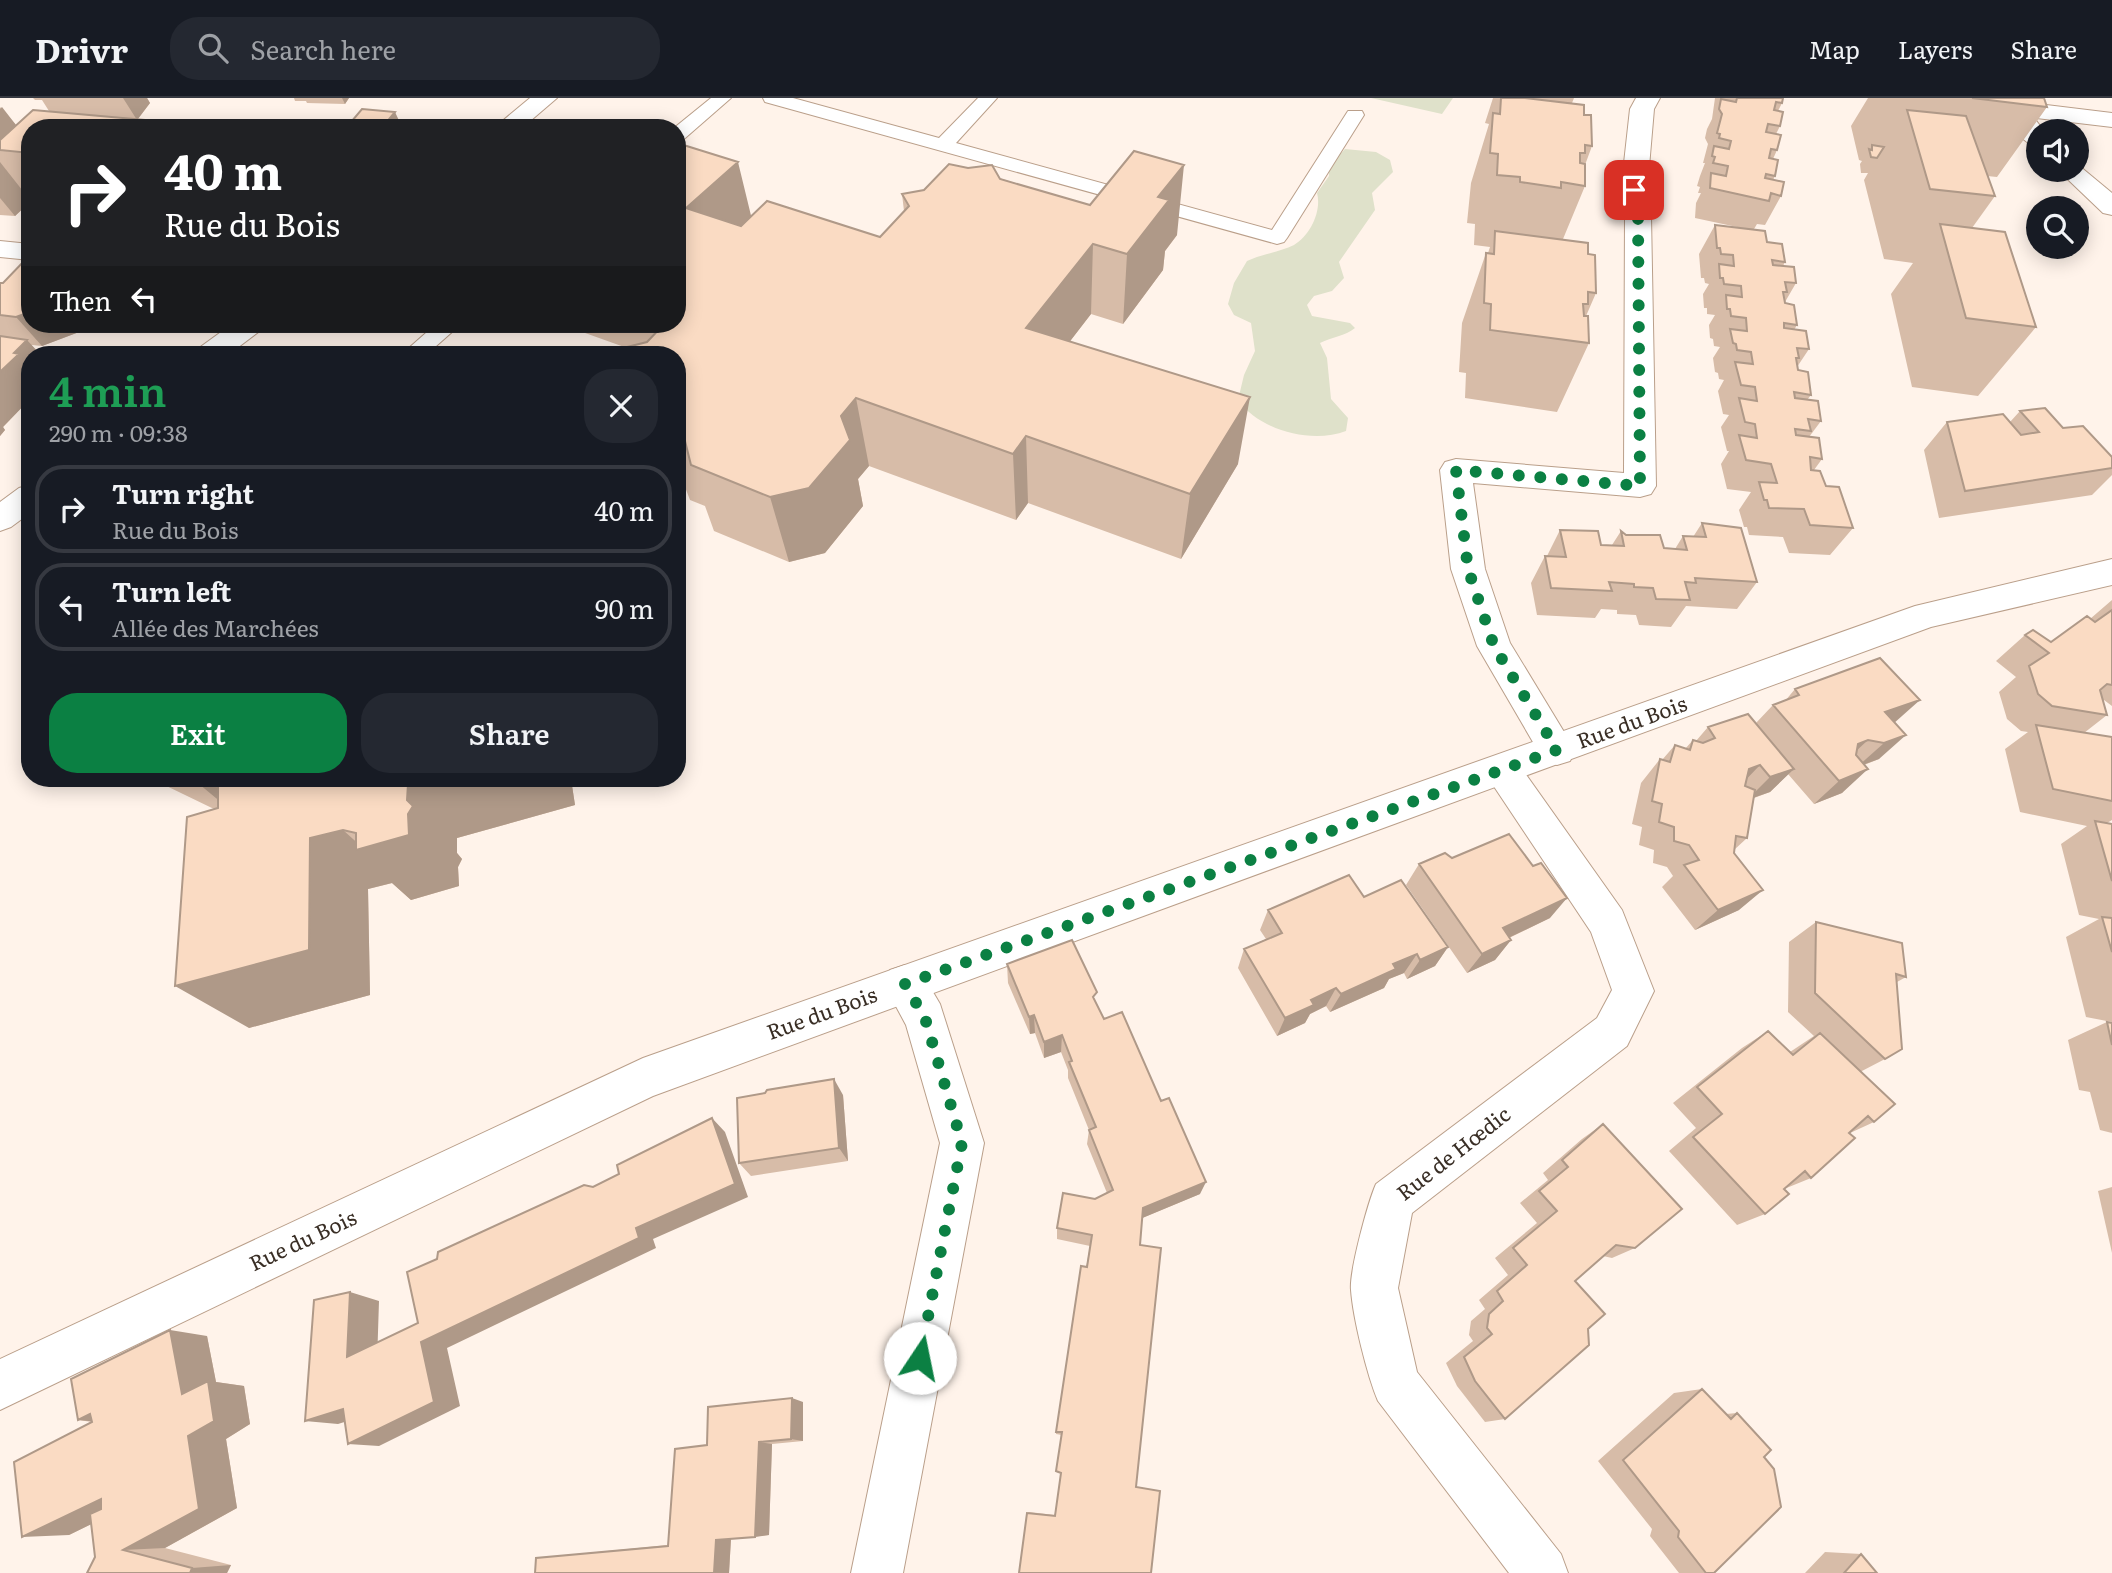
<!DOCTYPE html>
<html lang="en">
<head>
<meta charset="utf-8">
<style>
	:root { --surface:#171b24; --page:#242831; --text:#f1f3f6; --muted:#9ea1a6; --line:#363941; --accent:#0b8043 }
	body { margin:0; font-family:Literata,serif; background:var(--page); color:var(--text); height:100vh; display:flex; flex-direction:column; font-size:26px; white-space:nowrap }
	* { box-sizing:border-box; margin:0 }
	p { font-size:23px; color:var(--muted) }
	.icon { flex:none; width:38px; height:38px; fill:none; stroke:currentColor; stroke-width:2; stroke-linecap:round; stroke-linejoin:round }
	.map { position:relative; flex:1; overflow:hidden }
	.sheet { position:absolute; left:21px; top:248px; width:665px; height:441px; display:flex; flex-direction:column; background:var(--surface); border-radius:28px; box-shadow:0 4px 18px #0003 }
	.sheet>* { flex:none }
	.guide { position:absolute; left:21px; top:21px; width:665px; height:214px; border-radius:28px; box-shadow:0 4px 18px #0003; background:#202124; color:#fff; overflow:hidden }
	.tools { position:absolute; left:2026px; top:21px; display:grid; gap:14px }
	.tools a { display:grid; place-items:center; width:63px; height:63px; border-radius:50%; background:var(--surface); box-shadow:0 4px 18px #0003; font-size:35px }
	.pin { position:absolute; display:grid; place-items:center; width:60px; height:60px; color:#fff; margin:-30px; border-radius:14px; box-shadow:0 4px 10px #0006 }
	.me { position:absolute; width:77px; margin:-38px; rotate:11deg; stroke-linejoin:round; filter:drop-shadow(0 0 5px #0008) }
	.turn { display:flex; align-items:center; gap:24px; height:147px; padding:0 28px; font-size:32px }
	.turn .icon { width:91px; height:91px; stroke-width:2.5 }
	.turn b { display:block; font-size:49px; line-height:60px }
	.then { display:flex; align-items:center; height:66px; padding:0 28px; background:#0003; gap:14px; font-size:26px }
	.round { display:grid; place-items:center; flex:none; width:74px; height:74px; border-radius:28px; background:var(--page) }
	.summary { display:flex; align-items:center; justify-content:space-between; height:119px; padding:0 28px }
	h1 { font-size:42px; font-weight:600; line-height:52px; color:#1e9e55 }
	.cta { display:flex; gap:14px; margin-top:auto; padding:14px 28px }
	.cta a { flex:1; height:80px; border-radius:28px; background:var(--accent); color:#fff; font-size:28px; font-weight:600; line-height:80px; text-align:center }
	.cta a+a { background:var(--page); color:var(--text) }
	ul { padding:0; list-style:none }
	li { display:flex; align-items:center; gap:21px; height:88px; margin:0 14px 10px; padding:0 14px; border:4px solid var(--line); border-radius:28px }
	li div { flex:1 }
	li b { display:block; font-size:26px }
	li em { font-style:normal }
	header { display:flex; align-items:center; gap:42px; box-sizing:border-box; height:98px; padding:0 35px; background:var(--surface); border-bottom:2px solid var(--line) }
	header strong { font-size:33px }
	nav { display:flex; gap:38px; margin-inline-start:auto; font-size:24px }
	.search { width:490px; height:63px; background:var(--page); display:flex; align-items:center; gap:18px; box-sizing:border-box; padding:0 24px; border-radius:28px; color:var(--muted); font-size:26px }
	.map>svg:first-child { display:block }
	.green { fill:#dfe1ca }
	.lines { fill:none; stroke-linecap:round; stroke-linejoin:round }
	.lane-casing { stroke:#ba9f8a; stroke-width:2 }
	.street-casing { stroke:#ba9f8a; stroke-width:2 }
	.secondary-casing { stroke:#ba9f8a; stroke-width:2 }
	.lane { fill:#fff; fill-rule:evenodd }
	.street { fill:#fff; fill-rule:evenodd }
	.secondary { fill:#fff; fill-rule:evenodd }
	.wall { fill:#d7bca8 }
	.shaded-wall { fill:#af9988 }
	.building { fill:#fadbc3; stroke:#af9988; stroke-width:2 }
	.route { stroke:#0b8043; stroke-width:12; stroke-dasharray:0 21.6 }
	.labels { text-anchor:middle; stroke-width:5; stroke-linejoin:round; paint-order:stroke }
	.street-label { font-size:21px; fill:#392e25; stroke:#fff }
</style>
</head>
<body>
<header>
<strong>Drivr</strong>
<div class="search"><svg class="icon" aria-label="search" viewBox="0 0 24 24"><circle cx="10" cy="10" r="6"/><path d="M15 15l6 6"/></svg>Search here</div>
<nav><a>Map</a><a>Layers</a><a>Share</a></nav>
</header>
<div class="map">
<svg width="2112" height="1475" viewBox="0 0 2112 1475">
	<rect width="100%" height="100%" fill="#fff3ea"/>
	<path class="green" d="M1371,0h82l-11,16z
		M1345,51l31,3 14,8 3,12 -21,21 3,17 -36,52 5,16 -12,13 -18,5 -7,9 5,11 38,7 5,5c-10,8 -23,9 -35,15l7,15 4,41 17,19 -2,13c-34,13 -86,0 -108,-31l6,-25 11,-24 -4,-28 -17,-8 -6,-11 6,-21 13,-22c15,-7 33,-9 47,-16 16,-9 28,-34 23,-52l12,-17v-10z"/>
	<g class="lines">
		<defs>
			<path id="lane" d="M711,0h20l-47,41 -7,2v-13h-3z
				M763,0h30l146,40 39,-40h19l-41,45 316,87 76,-119h14l2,4 -77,123 -3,4 -7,2 -512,-142z
				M436,226h25l-35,31h-25z"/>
			<path id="street" d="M1636,0h24l-6,11 -7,81 4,26 5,270 -5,8 -11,3 -167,-14 12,86 25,74 65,107 -5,11 -13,4 -13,-4 -67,-115 -26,-77 -11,-99 5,-8 11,-3 168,14 1,-257 -4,-26 9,-81z
				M1915,0h73l124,15v14l-185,-22 -9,-2z
				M0,143l30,3v16l-30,-3z
				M1502,656l13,5 107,151 32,81 -27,55 -215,167 -14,75 19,84 144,182 7,19h-59l-131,-172c-11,-26 -25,-83 -27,-111 -2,-18 17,-88 25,-106l221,-166 15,-28 -21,-58 -108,-162 6,-11z
				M905,867l15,5 20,34 44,139 -81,430h-52l89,-430 -34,-118 -22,-41 6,-14z"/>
			<path id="secondary" d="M530,0h27l-35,30h-28z
				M1995,0h24l25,33h-5v17c-18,-4 -37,-33 -44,-50z
				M2077,66l35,29v22l-9,-2 -45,-43h19z
				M232,226h33l-4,6 -33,25h-33l4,-7z
				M30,387v28l-19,14 -11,4v-29l19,-14z
				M2112,461v26l-181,42 -1278,469 -653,314v-51l643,-301 1272,-452z"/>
		</defs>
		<use href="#lane" class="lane-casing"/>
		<use href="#street" class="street-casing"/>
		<use href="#secondary" class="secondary-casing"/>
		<use href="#lane" class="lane"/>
		<use href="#street" class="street"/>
		<use href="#secondary" class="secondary"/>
	</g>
	<path class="wall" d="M33,0h114l3,5 -12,16 -108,9v74l-15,14 -15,-1v-108l16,18 33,-14 -7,-11h-7z
		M294,0h55l-4,6 -38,-1 -1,-2h-11z
		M1493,0h81l-2,5 12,12 8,31 -7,19v21l-22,53 25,15 8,39 -10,23 3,27 -32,69 -92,-14 1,-25 -7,-1 3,-49 24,-70h2l2,-6 -16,-2 1,-21 -8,-1 4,-40 18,-59 -4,-1z
		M1715,0h68l-1,5 -4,8 2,15 -4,8 1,16 -4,9 2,17 -2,4 8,16 -16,29 -8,-1 -3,5 31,33 -2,4 13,17 -11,19 12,23 -3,5 15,19 -12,18 1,3 13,25 -4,5 14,21 -12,16 13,22 -8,11 12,16 27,42 -23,27 -41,-2 -6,-16 -34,-2 -2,-8h-3l-5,-17 12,-18 -24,-3 -6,-25 8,-13h-2l-6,-24 8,-12 -6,-1 -5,-23 6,-11 -5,-1 -1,-6 -3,-1 -2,-14 7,-11 -6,-1 -1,-7 -3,-1 -1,-13 6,-10 -8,-1v-6h-3l-1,-14 6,-10 -4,-1 -1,-5h-3l-2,-24 16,-29 22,2 -42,-9 1,-15 5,-10h-3l2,-6 -3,-1 3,-10 5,-13h-2l5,-19 -3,-6 2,-9 5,-10z
		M1868,0h176l3,9 -50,70 -10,-1 8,20 -23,32 64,99 -58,69 -66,-9 -21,-93 22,-31 -29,-4 -20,-79 4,-7h-7l-1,-9 2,-3 -3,-1 -8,-34z
		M677,45l74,73 129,21 24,-26 -2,-17 22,-4 44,-22 209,67 -12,16 -2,19 -40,54 -32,-10 -21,27 168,123 -57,95 -153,-56 -12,17 -147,-54 -11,13 5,27 -38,47 -36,9 -75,-31 -9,-25 -15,-6 -13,-34v-111l-50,-7 -67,-24h117z
		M0,185l30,41h55l2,5 -45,17 -10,-1 -2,10v44l-27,28 2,3 -5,6z
		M2020,313l43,17 49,29v18l-20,20 -153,23 -15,-68 23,-28h63z
		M1702,425l55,59 -20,27 -51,-3 -15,21 -32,-2 -3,-10 -19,-1v-4l-16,-1 -6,9 -58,-3 -6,-32 14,-27h2l13,-26 41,15h11l9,-14 5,4 38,13 11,1 8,-13 10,1z
		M2112,502v106l-8,-6 -1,1 4,14 -23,18 28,4v83l-5,3 5,1v198l-26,-5 -20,-80 33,-18 -20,-4 -18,-71 26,-18 -67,-14 -15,-63 23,-17 -7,-1 -14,-12 -8,-27 17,-15 -20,-16 29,-26 26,7 39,-23z
		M1795,591l100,34 -16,36 -15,6 -22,28 -28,11 -26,-30 -18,18 -16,6 -7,40 -13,12 5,60 -44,20 -33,-43 11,-11 -6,-9 -14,-4 1,-13 -15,-5 3,-18 -10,-3 9,-41 19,-24 2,1 13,-15 10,4 8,-9 3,1 12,-14 48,-4 17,-18 12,-4z
		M152,681h419l4,26 -118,33v15l5,6 -4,8 1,19 -48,14 -19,-17 -24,6 2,106 -121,33 -35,-219z
		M1452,760l98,60 -41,20 2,2 -16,20 -28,13 -61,-88 13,-21z
		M1364,799l84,50 -13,19 -28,13 -3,-6 -15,6 -5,9 -54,24 -4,-6 -16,8 -5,9 -28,13 -39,-68 6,-19 22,-10 -6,-9 8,-20z
		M1816,824l90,55 -9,5 -12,77 -25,13 14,50 -24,11 -39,45 -27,11 -19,25 -28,11 -68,-74 27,-23 -23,-25 69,-55 26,-17 22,21 24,-16 -26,-24 1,-70z
		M1007,866l89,39 104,191 -58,24 -2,27 -4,242 15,86 -124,-60 2,-1 26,3 6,-42 -5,-1v-1l6,-36 -6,-1v-2l34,-186 -33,-7v-11l38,-29 12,-6 -20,-49 2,-14 -21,-52v-8l-7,-18 -17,6 -9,-25 -5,1 -22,-51z
		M2107,924l5,1v110l-12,-3 -10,-38 -11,-2 -11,-50z
		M843,997l5,66 -97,15 -12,-13z
		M1603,1026l32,124 -23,10 -9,-2 -28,25 13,48 -83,90 -20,3 -28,-36 -11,-23 27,-22 -4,-6 2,-14 14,-12 -6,-9 29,-25 -13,-17 42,-35 -17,-20 28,-23 -5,-7 39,-34z
		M2112,1089v66l-14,-62z
		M207,1238l9,46 28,4 6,38 -24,15 11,69 -72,40 66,17 -4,8h-140l8,-16 -4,-33 -22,11 23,-113 -14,-2z
		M1702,1291l24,25 11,-1 27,44 -50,116h-35l-29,-37 2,-7 -54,-68 76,-68z
		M803,1304v39l-31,3 -3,91 -38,4 -2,34h-194l1,-15 132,-13 39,-100z
		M1825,1454l36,2 16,19h-72z"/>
	<path class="shaded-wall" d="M123,0h24l3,5 -13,17z
		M342,0h7l-4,6z
		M2,9l28,36 -30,7v-41z
		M395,14l7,15v1h-20z
		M0,64l30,38v2l-15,14 -15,-18z
		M738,64l17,70 -69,-24z
		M1184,67l-7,70 -12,16 -2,19 -40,54 4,-70 31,-57z
		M1093,146l-2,70 -63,82 -2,-68z
		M30,214v12h55l2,5 -45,17 -26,-29z
		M27,242l14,15h-11v44l-27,28 2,3 -5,6v-64l14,-19z
		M1250,299l-12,67 -57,95 9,-65z
		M856,300l13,68 -11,13 5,27 -38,47 -36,9 -19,-65z
		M1026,338l2,67 -12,17 -3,-66z
		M1920,602l-27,24 -8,-12z
		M1906,637l-27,24 -22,8 27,-24z
		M1868,642l-26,24 16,-20z
		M1760,667l-23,24 12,-20z
		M1794,671l-24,23 -23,8 23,-23z
		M1868,671l-26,24 -28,11 25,-23z
		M193,681h14l50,42 -5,7z
		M427,681h144l4,26 -118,33v15l5,6 -4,8 1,19 -48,14 -19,-17 -24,6 2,106 -121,33 -74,-42 135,-148 33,-8 20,18 44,-48 1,-16z
		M1763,792l-24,20 -44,20 23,-20z
		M1567,800l-17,20 -63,30 16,-20z
		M1511,842l-16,20 -28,13 15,-19z
		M1448,849l-13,19 -28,13 13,-19z
		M1417,856l-13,19 -15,6 -5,9 -54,24 11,-18 52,-30z
		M1336,890l-10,18 -16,8 -5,9 -28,13 8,-18 26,-18z
		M1034,917l1,18 -5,1 -1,-17z
		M1062,937l-1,17 -17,6v-16z
		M834,981l9,16 5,66 -9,-13z
		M712,1020l13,14 23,65 -95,42 3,9 -209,100 13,58 -81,40 -31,-2 73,-102 215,-114z
		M1206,1084l-6,12 -60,25 3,-11z
		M350,1194l29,9 -2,62 -30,-6z
		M170,1232l37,6 9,46 28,4 6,38 -24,15 11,69 -72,40 -42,2 65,-114 -6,-42z
		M792,1300l11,4v39l-12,-2z
		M343,1311l30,4 -35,11 -33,-3z
		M90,1316l30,10 -42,-4z
		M759,1344l13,2 -3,91 -14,2z
		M101,1401h42l-74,36 -47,2z
		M731,1440l-2,35h-15l2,-33z
		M231,1467l-4,8h-37l2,-5z"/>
	<path class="building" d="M1501,0h24l59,7v10h7l1,31 -7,-1v8h-5v10l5,1v22l-24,-4v6l-41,-6v-5l-23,-2 1,-21 -8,-1 3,-40 7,1z
		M1737,0h46l-1,5 -6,-1 -2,8 9,2 -3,14 -12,-2 -2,8 15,3 -4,15 -6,-1 -2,9 9,2 -3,16 -9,-2 -1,4 19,4 -3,14 -10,-3 -2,8 -59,-13 1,-15 15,3 2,-10 -15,-3 2,-6 -3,-1 2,-10 15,3 2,-8 -12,-3 1,-4 -3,-1 5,-19 -3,-5 2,-10 15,3z
		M1972,0h72l3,9z
		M362,11l33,3 -13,16h-36z
		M33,12l202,18h-205v25l-30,-3v-10z
		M1907,12l59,6 29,80 -65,-7z
		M677,45l61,19 -52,46 55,18 26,-25 113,36 29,-31 -7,-12 22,-4 25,-26 19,4 24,-3 8,14 90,26 44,-54 50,14 -26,32 11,3 -42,54 -34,-10 -67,84 224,69 -60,97 -164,-58 -13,18 -157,-56 -15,18 9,24 -41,48 -39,9 -79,-32 -6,-24 -8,-3v-17l2,-2 -2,-7v-57h-48l-2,-8 20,-5 17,-18h13v-15l3,-3 -3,-1z
		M1872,47l12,2 -7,11 -6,-1 -2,-8 3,1z
		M1940,126l65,8 31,95 -70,-9z
		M1715,127l50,6 2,11 15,2 3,18 -13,-2 1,5 21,2 2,16 -11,-1 2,10h-4l2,11 9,2 3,20 -13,-2v5l22,3 3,18 -12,-1 2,10h-3l2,12 10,2 3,23 -17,-3 1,6 23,3 3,20 -13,-2 3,12 -16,-2 1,6 23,3 3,21 -12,-2 1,13 9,1 6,15 13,1 14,41 -43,-3 -6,-16 -35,-1 -2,-8h-3l-5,-18 18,1 -6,-19 -25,-4 -7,-25 18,3 -2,-14 -10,-2 -6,-24 18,3 -2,-14 -14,-2 -6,-23 18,2 -2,-12 -14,-2 -1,-6 -3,-1 -3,-14 17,2 -1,-13 -15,-2 -1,-7h-3l-1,-14 16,2 -1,-11 -17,-2 -1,-6h-3l-1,-14 15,2 -1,-11 -12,-1 -1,-6h-3z
		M1495,133l93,12v11l7,1 1,38 -8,-1v12h-5l1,12h4l1,27 -99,-13 1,-26 -7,-1 2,-50 8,1z
		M26,161h4v53l-14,5 -16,-2v-32h3z
		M0,238l27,4 -13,13 5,1 -19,18z
		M2045,310l18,20 20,-2 29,31v11l-147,23 -18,-69 56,-8 18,21 18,-3 -19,-21z
		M1702,425l39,5 16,54 -62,-4 1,5 -11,-1 5,18 -34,-1 -3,-11 -19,-1v-3l-25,-2 3,9 -61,-3 -6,-32 21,1 -6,-27 38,1 3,14 23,1 -3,-15 5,4h34l4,13 23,2 -4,-14 23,1z
		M2112,512v75l-5,-1 -7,6 7,25 -55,-9 -14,-12 -9,-28 20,-13 -24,-18 8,-5 18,12 36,-26 8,6z
		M1880,560l40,42 -35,12 21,23 -22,8 -16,-3 -10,4 -2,11 12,14 -29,12 -66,-76 26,-10 -4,-6z
		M1748,616l46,55 -24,8 -10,-12 -11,4 -4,17 10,4 -8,48 -11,-2 -2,17 29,37 -45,20 -34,-45 15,-5 -10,-15 -15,-4v-14l-15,-5 3,-18 -10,-3 8,-42 10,3 5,-17 15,5 3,-10 10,3 12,-5 -7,-11z
		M2036,627l76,12v64l-59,-12z
		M218,681h209l-19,5 -1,16 6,6 -5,8 1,21 -53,15v-17l-13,-3 -33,8 -1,112 -134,36 12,-169 31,-9z
		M2095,723l17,3v57z
		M1509,736l24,32 8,-3 26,35 -64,30 8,12 -29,14 -63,-90 26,-11 7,5z
		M1349,777l15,22 37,-17 47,67 -28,13 -3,-6 -24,10 3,5 -55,25 -5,-6 -25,12 3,5 -29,13 -41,-69 38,-16 -14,-23z
		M2102,819l10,1v34z
		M1816,824l86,21 4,34 -10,-3 6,75 -17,10 -70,-66z
		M1072,842l25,52 -4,5 11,22 18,-7 39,89 8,-3 37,84 -63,26 -3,37 21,3 -25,239 24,4 -9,82h-132l8,-60 28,3 6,-43 -5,-2 6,-39h-6l25,-166 6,1 5,-32 -35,-7 6,-35 32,6 18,-9 -24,-60 7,-3 -27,-65 3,-1 -10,-26 -18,7 -10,-27 -5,2 -22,-53z
		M2107,924l5,1v22z
		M1768,933l25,24 27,-22 75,71 -21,18 -6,-6 -19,17 6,5 -44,40 -6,-7 -21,18 5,5 -24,20 -72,-77 29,-23 -25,-27z
		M834,981l5,69 -100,15 -2,-65 28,-5 2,-3z
		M712,1020l23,66 -99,44 3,10 -218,104 13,60 -86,42 -5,-35 -38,12 9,-121 36,-8 -3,65 71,-34 -11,-51 30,-13 1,-7 146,-67 9,2 26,-13 -2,-9z
		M1603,1026l79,85 -47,39 -19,-3 -41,36 30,33 -17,15 1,16 -84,74 -30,-38 -11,-24 28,-23 -5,-6 2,-14 14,-13 -6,-10 30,-26 -14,-17 44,-37 -18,-20 29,-24 -6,-7z
		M170,1232l12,64 26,-13 6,40 -26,15 11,73 -76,41 69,18 -2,5h-103l8,-16 -5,-43 11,-5v-10l-79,38 -8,-75 78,-40 -2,-8 -12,6 -7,-41z
		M1702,1291l29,30 6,-6 34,37 -7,7 10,12 7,38 -67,66h-8l-28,-36 1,-6 -56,-71z
		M792,1300l-1,41 -32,3 -4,95 -39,3 -2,33h-179l1,-15 132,-12 7,-97 32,-4 1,-38z
		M1861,1456l16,19h-33z"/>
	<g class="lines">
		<path class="route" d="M920,1260l42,-215 -37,-125 -20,-34 652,-234 -63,-104 -26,-77 -12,-99 184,16 -2,-270 -4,-26"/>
	</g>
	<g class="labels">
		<g class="street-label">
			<text transform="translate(1632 625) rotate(-20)" y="7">Rue du Bois</text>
			<text transform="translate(822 916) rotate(-20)" y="7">Rue du Bois</text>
			<text transform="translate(1454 1056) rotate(-38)" y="7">Rue de Hœdic</text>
			<text transform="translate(303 1143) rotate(-25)" y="7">Rue du Bois</text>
		</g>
	</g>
</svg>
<div class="tools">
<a><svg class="icon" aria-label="sound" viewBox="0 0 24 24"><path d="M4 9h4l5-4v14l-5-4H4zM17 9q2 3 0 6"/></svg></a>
<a><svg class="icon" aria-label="search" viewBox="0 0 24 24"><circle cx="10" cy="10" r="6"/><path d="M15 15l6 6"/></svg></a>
</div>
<div class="pin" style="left:1634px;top:92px;background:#d93025"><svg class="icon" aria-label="arrive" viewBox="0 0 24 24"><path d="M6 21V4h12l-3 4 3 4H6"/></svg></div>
<svg class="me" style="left:920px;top:1260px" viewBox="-20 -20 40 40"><circle r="19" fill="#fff"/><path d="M0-13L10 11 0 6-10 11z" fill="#0b8043"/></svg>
<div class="guide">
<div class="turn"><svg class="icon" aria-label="right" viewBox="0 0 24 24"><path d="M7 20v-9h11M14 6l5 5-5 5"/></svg><div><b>40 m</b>Rue du Bois</div></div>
<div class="then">Then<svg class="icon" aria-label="left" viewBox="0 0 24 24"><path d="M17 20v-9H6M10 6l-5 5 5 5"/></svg></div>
</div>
<section class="sheet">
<div class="summary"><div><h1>4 min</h1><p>290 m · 09:38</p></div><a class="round"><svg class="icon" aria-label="close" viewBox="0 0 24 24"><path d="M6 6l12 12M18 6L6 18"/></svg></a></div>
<ul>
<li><svg class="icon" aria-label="right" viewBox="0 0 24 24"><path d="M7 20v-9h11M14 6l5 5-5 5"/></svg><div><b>Turn right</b><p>Rue du Bois</p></div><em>40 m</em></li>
<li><svg class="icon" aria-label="left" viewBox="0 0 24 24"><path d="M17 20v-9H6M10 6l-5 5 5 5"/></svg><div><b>Turn left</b><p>Allée des Marchées</p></div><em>90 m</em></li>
</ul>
<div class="cta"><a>Exit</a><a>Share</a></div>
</section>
</div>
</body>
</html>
